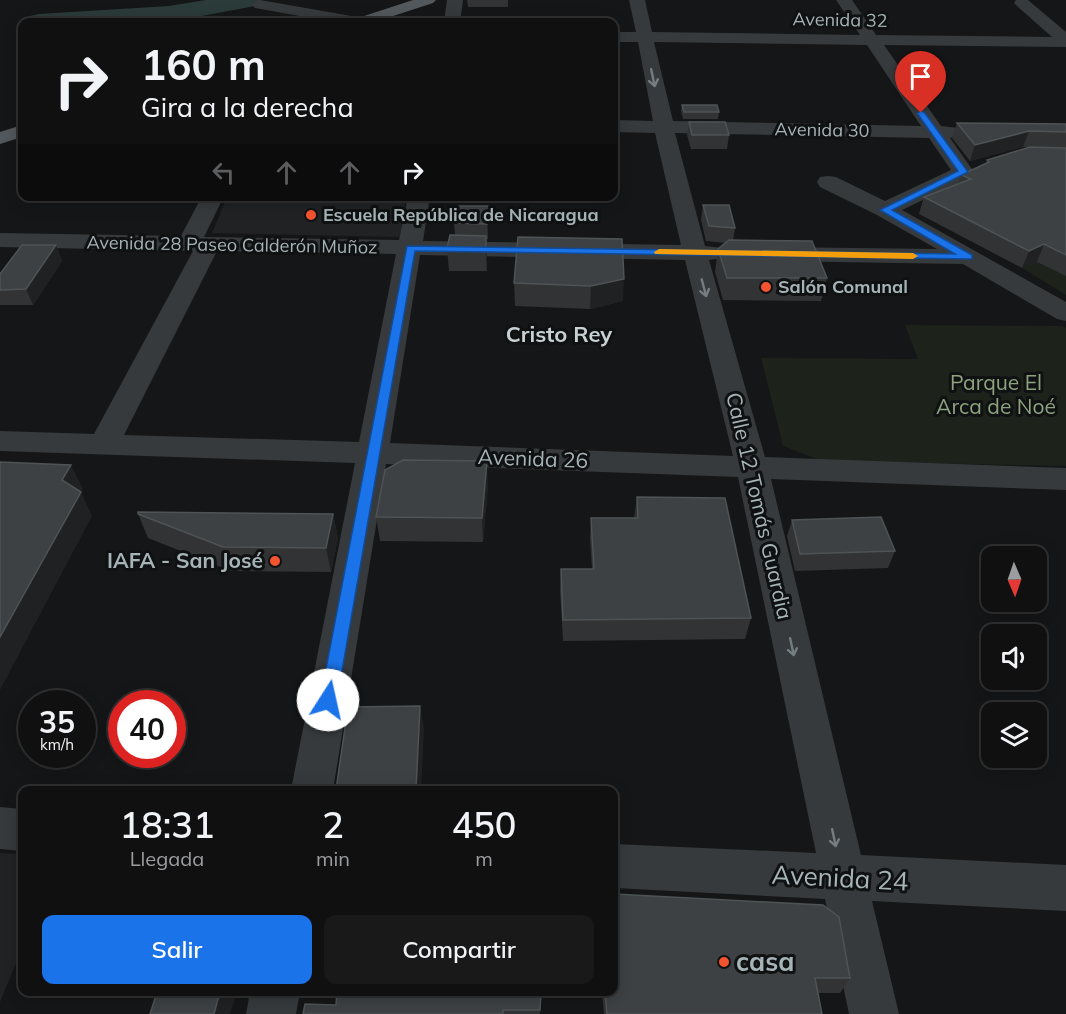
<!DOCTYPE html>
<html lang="es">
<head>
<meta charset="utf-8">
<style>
	:root { --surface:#101011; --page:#19191a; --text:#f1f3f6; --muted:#9c9d9f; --line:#303031; --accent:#1a73e8 }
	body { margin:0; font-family:Mulish,sans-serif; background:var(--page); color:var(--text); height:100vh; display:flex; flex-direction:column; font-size:22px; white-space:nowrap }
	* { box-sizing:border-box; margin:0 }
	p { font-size:20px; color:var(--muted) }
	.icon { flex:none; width:33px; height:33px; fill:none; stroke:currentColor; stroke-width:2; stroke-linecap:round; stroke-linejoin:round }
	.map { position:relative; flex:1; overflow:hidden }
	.sheet { position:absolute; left:18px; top:786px; width:600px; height:210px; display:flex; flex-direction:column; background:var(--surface); border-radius:12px; box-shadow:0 3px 15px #0003,0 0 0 2px var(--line) }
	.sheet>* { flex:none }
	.banner { position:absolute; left:18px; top:18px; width:600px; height:183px; border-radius:12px; box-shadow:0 3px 15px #0003,0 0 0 2px var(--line); background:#101011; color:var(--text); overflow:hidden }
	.needle { width:39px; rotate:178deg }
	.buttons { position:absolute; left:981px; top:546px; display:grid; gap:12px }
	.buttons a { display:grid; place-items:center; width:66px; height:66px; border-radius:12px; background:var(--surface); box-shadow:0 3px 15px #0003,0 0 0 2px var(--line); font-size:30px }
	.speed { position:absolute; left:18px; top:690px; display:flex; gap:12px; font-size:30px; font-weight:700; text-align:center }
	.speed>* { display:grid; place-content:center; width:78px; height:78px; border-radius:50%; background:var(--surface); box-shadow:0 3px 15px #0003,0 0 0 2px var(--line); line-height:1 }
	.speed small { font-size:15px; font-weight:400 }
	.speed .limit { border:9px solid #d22; background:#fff; color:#111 }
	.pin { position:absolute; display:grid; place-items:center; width:51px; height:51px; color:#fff; margin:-62px -26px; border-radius:50% 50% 50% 0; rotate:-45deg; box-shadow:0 0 6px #0007 }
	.pin .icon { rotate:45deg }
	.me { position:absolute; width:66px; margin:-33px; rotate:10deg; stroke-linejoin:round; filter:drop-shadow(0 0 4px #0008) }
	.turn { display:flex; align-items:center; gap:21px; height:126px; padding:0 24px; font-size:27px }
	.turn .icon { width:78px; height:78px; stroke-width:2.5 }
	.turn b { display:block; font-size:42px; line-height:51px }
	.lanes { display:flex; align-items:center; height:57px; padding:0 24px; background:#0003; justify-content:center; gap:30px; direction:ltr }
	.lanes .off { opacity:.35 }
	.eta { display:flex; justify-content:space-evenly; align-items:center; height:102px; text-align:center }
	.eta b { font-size:36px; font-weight:600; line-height:42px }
	.button { display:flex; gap:12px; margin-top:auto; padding:12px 24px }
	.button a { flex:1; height:69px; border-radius:12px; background:var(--accent); color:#fff; font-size:24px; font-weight:600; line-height:69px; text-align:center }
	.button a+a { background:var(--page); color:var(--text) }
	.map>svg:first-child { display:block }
	.built { fill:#212224 }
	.green { fill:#1d221b }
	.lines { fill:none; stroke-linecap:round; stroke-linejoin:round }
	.river { fill:#2b3b3a; fill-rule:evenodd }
	.minor { fill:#363a3c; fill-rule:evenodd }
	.major { fill:#52585b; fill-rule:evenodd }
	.wall { fill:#313335 }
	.shaded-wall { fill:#202123 }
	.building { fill:#3d4143; stroke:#4e5355; stroke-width:1.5 }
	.oneway { stroke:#747d80 }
	.route { fill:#1a73e8; stroke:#114b97; stroke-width:1.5 }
	.slow { fill:#f59e0b }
	.poi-dot { fill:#f4532f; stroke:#101112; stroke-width:2 }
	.labels { text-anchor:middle; stroke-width:6; stroke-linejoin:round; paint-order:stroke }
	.far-street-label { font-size:18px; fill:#a6b4b7; stroke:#101112 }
	.far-poi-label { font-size:18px; font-weight:bold; fill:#a6b4b7; stroke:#101112; text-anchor:start }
	.park-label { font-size:21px; fill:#8da27d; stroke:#101112 }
	.street-label { font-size:21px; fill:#a6b4b7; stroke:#101112 }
	.poi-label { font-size:21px; font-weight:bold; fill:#a6b4b7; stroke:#101112; text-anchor:end }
	.neighbourhood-label { font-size:22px; font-weight:bold; fill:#c7d0d3; stroke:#101112 }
	.near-street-label { font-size:26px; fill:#a6b4b7; stroke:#101112 }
	.near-poi-label { font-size:26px; font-weight:bold; fill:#a6b4b7; stroke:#101112; text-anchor:start }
</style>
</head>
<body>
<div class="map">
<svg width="1066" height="1014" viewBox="0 0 1066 1014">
	<rect width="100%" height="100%" fill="#151617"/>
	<path class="built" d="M227,197h179l-6,40 -188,-4z
		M0,853l22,1v95l-22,53z"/>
	<path class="green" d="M1053,255l13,21v19l-44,-27z
		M905,325l158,1 3,2v138l-244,-5 -39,-15 -22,-88 157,1z"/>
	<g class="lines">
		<path class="river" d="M206,0h56l-3,5 -9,2 -81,15h-143l4,-6 9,-2 130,-8z"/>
		<path class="minor" d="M260,0l97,17 8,5h-32l-78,-14 -3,-3 3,-3z
			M447,0h16l-3,22h-16z
			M629,0h16l7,32 208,3 -24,-35h16l24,35 176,2 -35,-31 -3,-3 2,-3h12l38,32v15l-182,-2 57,81 17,2 3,4 -3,4 -8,2 24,34 -3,5 -69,33 164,92v19l-9,-2 -94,-55 -191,-3 -9,-2 -3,-5 3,-5 9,-2 165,2 -60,-34 -57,-28 -3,-5 3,-5 8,-1 8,1 49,24 66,-31 -22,-32 -254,-5 30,113 18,2 3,5 -3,5 -14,2 56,197 301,11v22l-295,-11 90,376 205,10v46l-194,-10 27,113h-50l-24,-115 -211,-11v-44l202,9 -78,-376 -352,-13 -53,326h-42l64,-327 -355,-12v-20l94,3 99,-183 -193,-4v-14l181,3 21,-40h22l-20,41 195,3 9,-44h22l-7,45 258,4 -26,-112 -41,-1v-12l39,1 -15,-79h-24v-10h22zM654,42l213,3 54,81 -248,-5zM217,251l179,3 -37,188 -235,-7zM420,255l265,5 48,196 -343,-13z
			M0,807l22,2v42l-22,-2z
			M250,992h50l-4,22h-50z"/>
		<path class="major" d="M413,0h23l-3,3 -58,19h-22l2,-3z
			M22,125v12l-22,7v-12z"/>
	</g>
	<path class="wall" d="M467,0h41v7h-40z
		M682,105l37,7 -1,7h-35l-2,-8z
		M689,122l40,13 -2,14h-36l-4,-14z
		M957,123l109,1v24l-43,-1 -53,14 -18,-23z
		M1066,148v128l-29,-14 -15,6 -103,-54 5,-17 34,-13 3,-9 25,-11 1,-4z
		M703,205l32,23 -2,12 94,38 -6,23 -98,-1 -8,-28 3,-23 8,-6 -20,-2 -5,-21z
		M488,206v33h-2l1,32h-38l-2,-23 8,-13 -1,-12z
		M518,237l105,64 -33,8 -75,-3 -1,-23z
		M56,245l6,16 -29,44h-33v-31z
		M488,485l-5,57 -103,-1 -4,-24z
		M637,497l114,121 -6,21 -182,2 -3,-51 1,-21h31l-2,-30 1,-21h43z
		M138,514h195l5,24 -7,34 -100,-1 -83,-33z
		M792,520l103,31 -7,17 -93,3 -8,-35z
		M614,894l236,84 -10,15h-22l4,21h-218l-2,-22h12z
		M542,992l-2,22h-237l33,-9z"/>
	<path class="shaded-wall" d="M1029,131l-6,16 -53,14 5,-16z
		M488,206v33l-1,-15z
		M486,236l1,22v13l-1,-22z
		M1044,244l-7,18 -15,6 7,-17z
		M56,245l6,16 -29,44 -7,-16z
		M624,279l-1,22 -33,8 1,-23z
		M487,461l1,24 -5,57 -1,-24z
		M71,465l12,24 -2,3 11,24 -92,174v-53l62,-157z
		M333,514l5,24 -7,34 -5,-24z
		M420,706l4,23 -3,61h-5z
		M220,992h17l-7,22h-16z"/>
	<path class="building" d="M682,105h35l2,7h-35z
		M689,122h36l4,13h-37z
		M957,123l109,1v8l-37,-1 -54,14z
		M1030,147l36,1v107l-22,-11 -15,7 -105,-54 47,-18 -10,-4 28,-13 -2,-2z
		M703,205h26l6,23 -26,-2z
		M458,206h30l-1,18 -33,-1z
		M450,235l36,1v13l-39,-1z
		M518,237l104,2 2,40 -33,7 -77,-3z
		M729,240l83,1 15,37h-100l-9,-29z
		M22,245h34l-30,44 -26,1v-16z
		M403,460l84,1 -5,57 -106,-1 9,-47z
		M0,462l71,3 -9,15 19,12 -81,145z
		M637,497l88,1 26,120 -188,2 -2,-51h33l-3,-51h47z
		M138,512l195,2 -7,34 -103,-1 -85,-33z
		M881,517l14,34 -95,3 -8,-34z
		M420,706l-4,84h-80l12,-83z
		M614,894l209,11 16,12 11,61h-35l7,36h-215l-2,-22h9z
		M157,992h63l-6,22h-64z
		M337,992h204l-1,18h-37v4h-200l2,-10 31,1z"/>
	<defs><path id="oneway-shaft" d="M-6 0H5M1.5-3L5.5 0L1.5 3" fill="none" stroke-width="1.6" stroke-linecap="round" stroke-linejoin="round" transform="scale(1.5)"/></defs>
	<g class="oneway">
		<use href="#oneway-shaft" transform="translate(653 78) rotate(78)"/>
		<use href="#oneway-shaft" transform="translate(704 288) rotate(75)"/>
		<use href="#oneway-shaft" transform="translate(792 647) rotate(78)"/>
		<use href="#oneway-shaft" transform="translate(834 838) rotate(78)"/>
	</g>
	<path class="route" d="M921,111l3,1 44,60 -76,38 80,45v4l-557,-8 -78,449 -3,5 -6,2 -5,-2 -3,-5 87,-454 548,8 -75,-44 78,-39 -41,-58z"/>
	<path class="slow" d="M659,249l254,4 5,3 -5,3 -258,-5 -1,-2z"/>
	<g class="poi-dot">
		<circle cx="311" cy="215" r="6"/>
		<circle cx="766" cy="287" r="6"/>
		<circle cx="275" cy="561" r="6"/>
		<circle cx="724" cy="962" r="6"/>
	</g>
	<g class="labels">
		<g class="far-street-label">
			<text transform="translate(840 20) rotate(1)" y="6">Avenida 32</text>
			<text transform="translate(822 130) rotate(1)" y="6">Avenida 30</text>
			<text transform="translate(232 245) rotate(1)" y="6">Avenida 28 Paseo Calderón Muñoz</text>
		</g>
		<g class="far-poi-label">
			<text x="323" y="221">Escuela República de Nicaragua</text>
			<text x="778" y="293">Salón Comunal</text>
		</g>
		<g class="park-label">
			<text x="996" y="390">Parque El<tspan x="996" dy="24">Arca de Noé</tspan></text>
		</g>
		<g class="street-label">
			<text transform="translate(533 459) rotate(2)" y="7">Avenida 26</text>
			<text transform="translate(759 506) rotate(77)" y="7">Calle 12 Tomás Guardia</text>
		</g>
		<g class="poi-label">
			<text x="263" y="568">IAFA - San José</text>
		</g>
		<g class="neighbourhood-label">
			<text x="559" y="342">Cristo Rey</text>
		</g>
		<g class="near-street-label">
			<text transform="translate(840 878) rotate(3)" y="9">Avenida 24</text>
		</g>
		<g class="near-poi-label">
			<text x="736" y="971">casa</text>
		</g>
	</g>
</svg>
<div class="buttons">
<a><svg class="needle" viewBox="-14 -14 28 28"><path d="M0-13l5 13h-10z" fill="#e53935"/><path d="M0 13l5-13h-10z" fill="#9c9d9f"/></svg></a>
<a><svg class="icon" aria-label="sound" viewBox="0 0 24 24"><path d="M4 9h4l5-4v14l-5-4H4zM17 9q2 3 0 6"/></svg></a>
<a><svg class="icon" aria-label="layers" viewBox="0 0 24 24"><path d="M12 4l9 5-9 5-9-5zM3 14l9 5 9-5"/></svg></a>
</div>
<div class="speed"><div>35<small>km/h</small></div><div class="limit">40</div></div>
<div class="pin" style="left:921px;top:113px;background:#d93025"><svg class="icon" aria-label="arrive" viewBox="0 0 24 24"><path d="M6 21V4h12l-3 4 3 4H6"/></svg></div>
<svg class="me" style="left:328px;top:700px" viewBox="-20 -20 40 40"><circle r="19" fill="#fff"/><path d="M0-13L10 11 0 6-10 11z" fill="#1a73e8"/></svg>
<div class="banner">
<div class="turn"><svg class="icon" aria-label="right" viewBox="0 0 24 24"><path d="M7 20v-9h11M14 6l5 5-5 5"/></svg><div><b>160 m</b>Gira a la derecha</div></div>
<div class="lanes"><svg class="icon off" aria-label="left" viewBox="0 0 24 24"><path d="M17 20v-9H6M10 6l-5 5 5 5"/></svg><svg class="icon off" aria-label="ahead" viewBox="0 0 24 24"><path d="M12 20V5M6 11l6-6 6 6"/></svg><svg class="icon off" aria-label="ahead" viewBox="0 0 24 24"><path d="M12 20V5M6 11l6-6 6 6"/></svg><svg class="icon" aria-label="right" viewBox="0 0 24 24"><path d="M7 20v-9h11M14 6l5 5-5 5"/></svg></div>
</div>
<section class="sheet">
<div class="eta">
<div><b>18:31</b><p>Llegada</p></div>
<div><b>2</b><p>min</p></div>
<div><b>450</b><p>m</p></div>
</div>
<div class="button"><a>Salir</a><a>Compartir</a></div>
</section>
</div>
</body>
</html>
